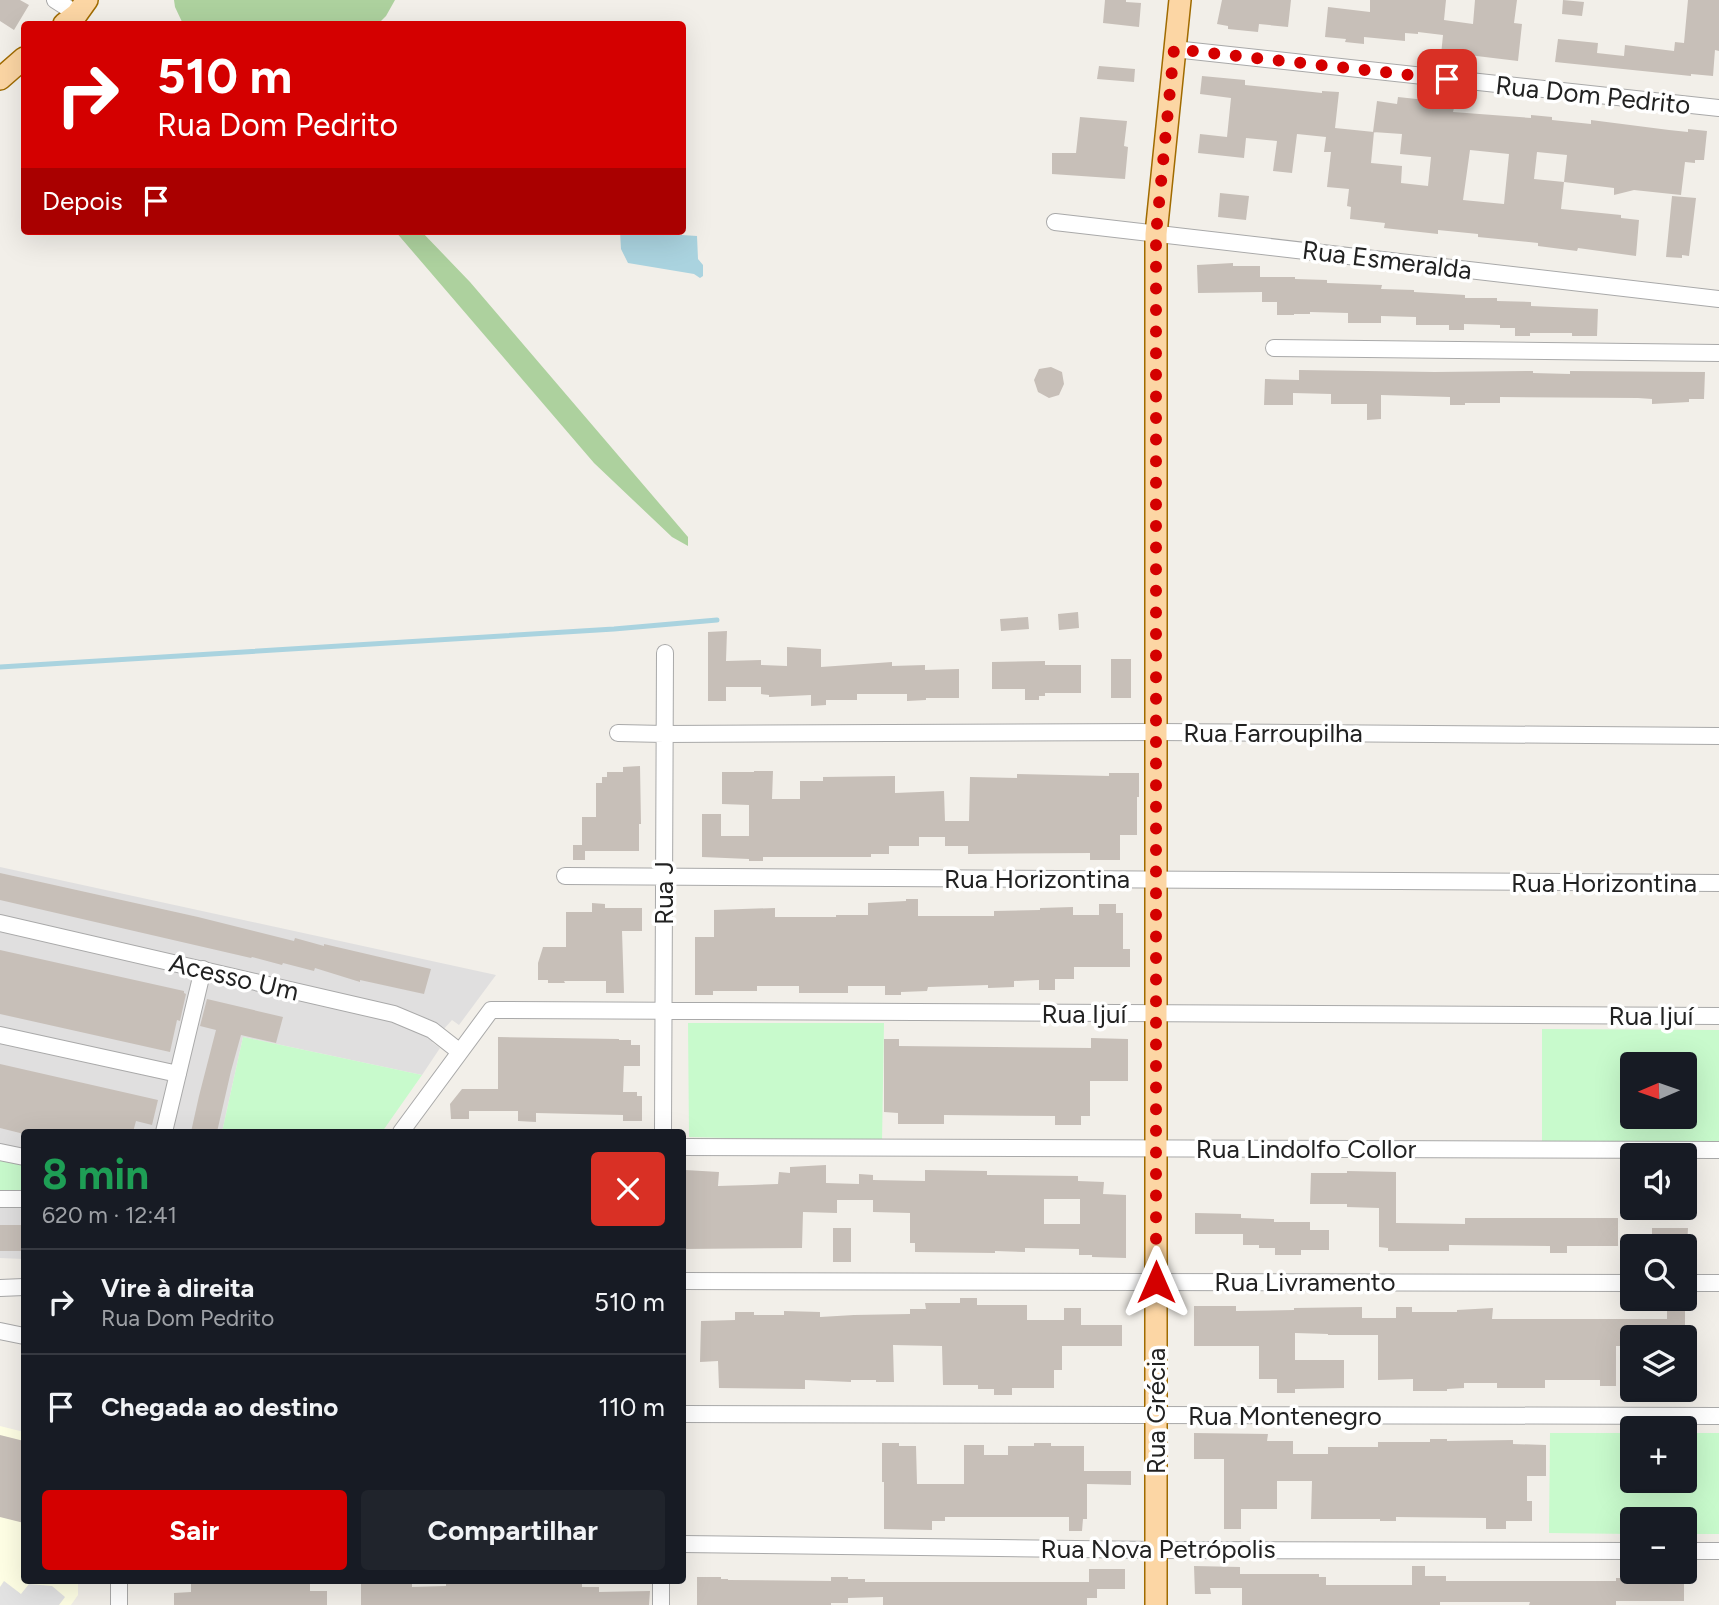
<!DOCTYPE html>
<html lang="pt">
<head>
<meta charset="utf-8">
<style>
	:root { --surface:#171b24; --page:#20242c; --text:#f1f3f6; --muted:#9ea1a6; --line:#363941; --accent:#d40000 }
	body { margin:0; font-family:Figtree,sans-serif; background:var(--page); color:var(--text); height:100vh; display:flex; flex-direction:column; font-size:26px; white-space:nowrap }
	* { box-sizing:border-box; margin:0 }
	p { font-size:23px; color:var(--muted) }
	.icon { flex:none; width:38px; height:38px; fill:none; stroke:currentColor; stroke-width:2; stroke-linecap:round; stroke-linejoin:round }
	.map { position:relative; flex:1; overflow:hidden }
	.drawer { position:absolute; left:21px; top:1129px; width:665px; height:455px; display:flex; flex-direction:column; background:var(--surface); border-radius:7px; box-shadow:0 7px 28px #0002 }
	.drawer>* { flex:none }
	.top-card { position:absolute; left:21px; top:21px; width:665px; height:214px; border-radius:7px; box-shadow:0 7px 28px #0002; background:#d40000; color:#fff; overflow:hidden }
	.needle { width:46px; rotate:268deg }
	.buttons { position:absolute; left:1620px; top:1052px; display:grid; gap:14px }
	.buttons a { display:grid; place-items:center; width:77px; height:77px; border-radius:7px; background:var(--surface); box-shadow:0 7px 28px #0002; font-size:35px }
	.pin { position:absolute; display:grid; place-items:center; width:60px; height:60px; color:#fff; margin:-30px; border-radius:14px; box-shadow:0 4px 10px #0006 }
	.me { position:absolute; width:77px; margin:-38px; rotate:0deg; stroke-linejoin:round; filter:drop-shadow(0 0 5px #0008) }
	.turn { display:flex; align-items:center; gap:24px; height:147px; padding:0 21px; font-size:32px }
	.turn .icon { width:91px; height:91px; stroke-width:2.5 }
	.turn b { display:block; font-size:49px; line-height:60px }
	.then { display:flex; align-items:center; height:66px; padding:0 21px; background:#0003; gap:14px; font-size:26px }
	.round { display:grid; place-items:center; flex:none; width:74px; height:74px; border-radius:7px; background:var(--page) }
	.overview { display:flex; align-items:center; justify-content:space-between; height:119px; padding:0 21px }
	h1 { font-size:42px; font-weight:700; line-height:52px; color:#1e9e55 }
	.button { display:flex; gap:14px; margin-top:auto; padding:14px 21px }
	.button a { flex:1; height:80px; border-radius:7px; background:var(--accent); color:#fff; font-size:28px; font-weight:700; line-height:80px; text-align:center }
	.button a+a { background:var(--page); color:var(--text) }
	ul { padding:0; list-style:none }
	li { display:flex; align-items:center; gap:21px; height:105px; padding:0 21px; border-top:2px solid var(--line) }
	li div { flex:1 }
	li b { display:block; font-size:26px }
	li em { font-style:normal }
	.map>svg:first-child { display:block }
	.residential { fill:#e0dfdf }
	.education { fill:#ffffe5 }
	.forest { fill:#add19e }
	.park { fill:#c8facc; fill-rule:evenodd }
	.parking { fill:#e2e2e2 }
	.water { fill:#aad3df }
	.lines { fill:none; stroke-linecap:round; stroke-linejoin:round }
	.stream { stroke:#aad3df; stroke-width:5 }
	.building { fill:#c7bfb8; fill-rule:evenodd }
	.minor-casing { stroke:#a9a9a9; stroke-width:18 }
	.major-casing { stroke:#a06b00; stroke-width:24 }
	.minor { stroke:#fff; stroke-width:16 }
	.major { stroke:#fcd6a4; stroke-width:21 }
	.route { stroke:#d40000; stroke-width:12; stroke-dasharray:0 21.6 }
	.labels { text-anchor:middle; stroke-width:7; stroke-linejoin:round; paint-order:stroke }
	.street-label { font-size:26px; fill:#222; stroke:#fff }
</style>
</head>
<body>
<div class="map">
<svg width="1719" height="1605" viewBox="0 0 1719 1605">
	<rect width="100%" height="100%" fill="#f2efe9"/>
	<path class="residential" d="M0,867l496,108 -37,50 -7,-5 -20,22 8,6 -18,27 -179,-38 -21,95h-198v127l-24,-1z"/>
	<path class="education" d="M0,1426l24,6v148h54v15l-7,10h-71z"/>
	<path class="forest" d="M174,0h221l-9,16 -8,8h-195l-8,-17z
		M395,231h26l49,51 218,255v9l-16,-9 -78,-74z"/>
	<path class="park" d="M688,1023h196l-2,119 -193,-5z
		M1542,1029l177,1v112l-177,-1zM1633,1064h52v52h-52z
		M243,1037l179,38 -40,57h-160z
		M0,1158l24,6v27h-24z
		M1550,1433h83v47h52v-47h34v101h-34v-15h-52v15l-84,-1z"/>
	<path class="parking" d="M4,1581l17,13 8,-10 23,2 13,11 -6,8h-59v-18z"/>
	<path class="water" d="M620,231l77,5 1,23 5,6v11l-3,2 -6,-4 -66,-11 -7,-14z"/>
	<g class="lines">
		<path class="stream" d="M0,667l614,-38 103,-9"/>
	</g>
	<path class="building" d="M0,0h20l9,5 -15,25 -14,-9z
		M1105,0h21v2l15,1 -2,24 -36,-4z
		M1222,0h69l-3,27 -29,-3 -1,8 -30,-3v-3l-11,-2z
		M1370,0h76l-2,20 29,4 2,-24h42l-3,23 8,1 -4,37 -58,-7v3l-19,-2 2,-20 -25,-3v2l-13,-1v8l-41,-4v7l-19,-2 1,-3 -21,-2 3,-30 42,5z
		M1563,0l21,2 -2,14 -20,-2z
		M1688,0h31v51l-4,-1 -2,26 -22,-2v2l-136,-14 3,-23 40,4 -1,10 27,3 1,-11 49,6 1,-9 9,1z
		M1099,66l36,3 -1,13 -37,-3z
		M1202,76l43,4v5l77,8v-2l17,1 -4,36 39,4 -3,31 31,3 -1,17 27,3 3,-29 -31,-3 2,-20 -29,-2 4,-31 20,3 1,-7 37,4v5l19,2 -1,4 78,6v-3l21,2v3l39,4v-4l78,10 19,2v-3l19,2 -3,29h-9v3l-10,-1 -4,33 -47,-5 -20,5v-7l-50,-6 3,-27 -30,-3 -3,27 30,3 -3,27 60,6v3l18,2 -3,36 -58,-8 -1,3 -39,-5v-3l-60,-6v-3l-40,-4v4l-54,-6 1,-5 -35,-4 1,-12 -4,-1 2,-17 -22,-2 4,-35h-7l2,-15 -29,-3 -5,39 -19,-2 4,-30 -31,-3 -2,20 -46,-5 2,-19 27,3 4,-39 -31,-4zM1470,150l39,4 -5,50 -41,-4z
		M1080,117l47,4 -3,25 4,1 -3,32 -73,-5v-21h24z
		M1220,193l29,3 -3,24 -28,-3z
		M1672,196l24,2 -7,58 -7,-1v3l-16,-1z
		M1233,263v3h27v11h35v2l32,1v3l55,2 -1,4 33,1v2l51,3v3h32v3l34,1v4l67,3 -1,27h-25v-3h-42v3h-15v-8h-15v-3l-36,-1v6h-15v-5h-33v-8l-35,-1v7h-33v-10l-38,-1v2h-16v1h-17v-13h-15v-10l-64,1 -1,-28z
		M1051,367l11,5 2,12 -5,11 -10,3 -11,-6 -4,-12 5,-11z
		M1299,370l136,2 98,-1v2l37,1v-3l135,1 -1,27h-15v3l-37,2v-5l-14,-1 -138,-1v6h-35v2h-15v-8l-69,-2v24l-14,1v-16h-36v-10l-38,-1v12h-29l1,-26 34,1z
		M1078,612l1,16 -20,2 -1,-16z
		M1028,617l1,12 -28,2 -1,-12z
		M727,631l-1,30 35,-1v5l26,1v-19l34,2v18l71,-5v4l33,-1v5l34,-1v29h-33v2l-19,1v-7h-50v6h-31v5l-15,1v-11l-42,2v-2l-8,-1v-7h-35v14h-18v-69z
		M1111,659h20v39h-20z
		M1045,661v4h36v28h-36v3h-6v4h-14v-11h-33v-27z
		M640,766l1,58h-2v27h-54v9h-12v-15h9v-28h14v-34h6v-6h5v-5h16v-5z
		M754,771h19l-1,28h28v-18h23v-4l72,-1v17l49,-2 1,30h24l1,-44 47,1v-4l92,2v-3h30v24h-2v38h-17v25h-30v-7l-122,1v-8h-23v-9h-26v9h-30v8h-18v3h-108v4h-14v-2l-47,-2v-43h19v22h28v-31l-27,-1v-32h32z
		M0,873l198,44 96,24 1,-3 29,8v-2l107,25 -7,25 -64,-14v2l-45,-14 -1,3 -31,-8 -1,2 -30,-8 -1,1 -251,-58z
		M906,899h12v17h76v-5l46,-1v-2l33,-1v8h26v-11h17v9h7v36h7v18h-56v12h-19v11h-16v-10l-25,1v6l-26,1v-3l-60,2 -1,4 -26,1v3h-16v-9h-37v7h-49v-7h-42v5h-44v4h-18v-58h19v-27l61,-2v9h61v-2h32v-12l38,-2z
		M592,903l13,1v4h37v23h-20l2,62h-18v-12h-42l1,2h-17v-3h-10v-17l5,-16h23v-35h26z
		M0,950l184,41v2l2,1 -6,27 -3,-1 -7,32 -170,-38z
		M207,999l76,18 -7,26 -35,-8 -10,36 -14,61h-26l8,-36 17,-66 -16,-4z
		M498,1037l121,2v1h12v5h9v21h-16l-1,26h14v4h5v25h-19v-6l-87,-2v9l-18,-1v-10h-49v8h-18l-1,-15 12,-15h36z
		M1091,1038l37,1v42h-38v35h-9v9h-26v-9l-111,-1v9h-46v-11l-14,-1v-73h15v7l192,2z
		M0,1064l158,36 -6,25 -16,-4 -3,11h-109v2l-24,-6z
		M826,1165v18l33,1v-10l14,1v5l52,1v-11l62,1v4l91,1v5l26,1 -1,12 23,1v63l-34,-1v-2h-13v-6l-54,-1v4l-30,-1v2l-80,-1v-9h-5v-30l-37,-1v-12h-36v13l-34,-1 -1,36 -120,1 3,-79 34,2 -1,14 34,-1 26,-1 1,-12 11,1v-6zM1044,1199h36v25h-36z
		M1347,1171l49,1v51l69,1v-6h153v28h-51v7h-17v-7l-101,-1v6h-61v-3l-9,-1v-39l-32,-1v-3h-37l1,-31h36z
		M1195,1213l46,1v4l33,1v3h36v8h19v20h-28v5h-26v-7h-16v-3h-16v-11h-48z
		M0,1225h24v26h-24z
		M833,1228h18v34h-18z
		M1652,1228h36l-1,18h-35z
		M960,1298h17v7h50v15h37v-12h17v17h41v21h-60v24h-8v18h-42v7h-18v-6h-16v-4h-35l-1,-39 -49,-1 1,37h-18v-2h-25v2l-46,-2v9l-86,-1 -1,-27 -18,1 1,-41 34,-1v-8h19v3h30v-4l36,1v5l34,-2 56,-1v-5h16l-1,-6h35z
		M1194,1306h42v5l58,-1v-2l68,-1v11h34v-11h16v5h45v-2l36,-2 -1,11h175v-10h18v28h-52v9h-17v40h-16v-6h-55v8h-48v-5h-33v5l-17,1v2h-34v-12l-35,1v-45h-50v-1l-33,-1v27h49v28l-49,1v4h-18v-14h-18v-33h-65z
		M1194,1433l74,1 -1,7h26v13h35v-7h50v-5h52v-3h17v2l66,-1v4l33,1v31h-19v25h5v20h-26v8h-20v-11l-90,-1v4h-16v-2h-69l1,-38h-35v28h-36v20h-17v-70h-30z
		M0,1435l24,6v82l-24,-6z
		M882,1443h17v3h17l1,38h47v-39h20v10h24v-9h26v-3h17v3h33v25h47v14l-44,-1v35h-4l-1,12h-13v-14h-124v4h-13v9l-48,-1v-47h-2z
		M1194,1566l46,1v7h79v3h7v8h86v-19h13v10h21v5h170v-3h68v23h-68v4h-87l1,-3h-90v3h-198v-17h-32l1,6h-16z
		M1089,1569h36v20h-28v9h-10v7h-204v-8l-35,1v5h-17v2h-134v-28h24v2h7v1l103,1v-4h17v2h17v3h224z
		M225,1580h51v2l34,1v8h17v14h-153v-12l17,-1v-10z
		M361,1580h51v7l34,-1v-6h136v7h17v5l51,-1 -1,14h-288z"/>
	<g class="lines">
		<defs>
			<path id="minor" d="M55,0l22,14
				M1174,49l545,59
				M1055,222l664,77
				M1274,348l445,5
				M618,733l46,1 492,-2 563,4
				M565,876l1154,7
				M0,923l394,91 38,16 28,22
				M0,1035l178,39
				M164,1132l39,-163
				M401,1132l90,-122 1228,6
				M663,1132l2,-479
				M682,1147l1037,3
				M0,1152l24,5
				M0,1199h24
				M682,1281l951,2
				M1685,1283h34
				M0,1288l24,-1
				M0,1331l24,5
				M682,1414l1037,2
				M682,1544l474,6 477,1
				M1685,1551h34
				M119,1605v-25
				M661,1605v-25"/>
			<path id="major" d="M64,24l13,-10 10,-14
				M0,79l24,-21
				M1156,1605v-1371l24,-234"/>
		</defs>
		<use href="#minor" class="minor-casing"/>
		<use href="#major" class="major-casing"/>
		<use href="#minor" class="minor"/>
		<use href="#major" class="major"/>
	</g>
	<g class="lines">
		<path class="route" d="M1156,1282v-1048l18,-185 273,30"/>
	</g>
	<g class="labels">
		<g class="street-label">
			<text transform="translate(1593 95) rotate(6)" y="9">Rua Dom Pedrito</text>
			<text transform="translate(1387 260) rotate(7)" y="9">Rua Esmeralda</text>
			<text x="1273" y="742">Rua Farroupilha</text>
			<text x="1037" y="888">Rua Horizontina</text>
			<text x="1604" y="892">Rua Horizontina</text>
			<text transform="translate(664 893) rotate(-90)" y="9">Rua J</text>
			<text transform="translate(234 977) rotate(13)" y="9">Acesso Um</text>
			<text x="1084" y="1023">Rua Ijuí</text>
			<text x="1651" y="1025">Rua Ijuí</text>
			<text x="1306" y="1158">Rua Lindolfo Collor</text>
			<text x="1305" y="1291">Rua Livramento</text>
			<text transform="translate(1156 1411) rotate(-90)" y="9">Rua Grécia</text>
			<text x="1285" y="1425">Rua Montenegro</text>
			<text x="1158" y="1558">Rua Nova Petrópolis</text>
		</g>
	</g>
</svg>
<div class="buttons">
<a><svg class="needle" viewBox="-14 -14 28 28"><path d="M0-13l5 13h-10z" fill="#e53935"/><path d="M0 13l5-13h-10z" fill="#9ea1a6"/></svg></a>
<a><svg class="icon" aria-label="sound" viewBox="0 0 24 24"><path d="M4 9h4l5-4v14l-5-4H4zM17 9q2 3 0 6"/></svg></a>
<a><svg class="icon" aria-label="search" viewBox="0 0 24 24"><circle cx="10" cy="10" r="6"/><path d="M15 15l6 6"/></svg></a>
<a><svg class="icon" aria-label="layers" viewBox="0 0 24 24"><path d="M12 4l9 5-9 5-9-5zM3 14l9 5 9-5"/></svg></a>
<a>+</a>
<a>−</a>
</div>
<div class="pin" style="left:1447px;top:79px;background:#d93025"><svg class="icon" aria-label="arrive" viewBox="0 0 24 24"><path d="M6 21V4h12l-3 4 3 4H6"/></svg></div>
<svg class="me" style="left:1156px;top:1282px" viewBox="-20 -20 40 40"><path d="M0-17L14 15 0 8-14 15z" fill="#d40000" stroke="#fff" stroke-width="4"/></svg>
<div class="top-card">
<div class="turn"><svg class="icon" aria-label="right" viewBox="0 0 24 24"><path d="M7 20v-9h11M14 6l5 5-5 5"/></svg><div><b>510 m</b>Rua Dom Pedrito</div></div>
<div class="then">Depois<svg class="icon" aria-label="arrive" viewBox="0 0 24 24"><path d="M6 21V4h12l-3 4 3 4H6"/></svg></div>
</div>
<section class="drawer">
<div class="overview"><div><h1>8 min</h1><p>620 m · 12:41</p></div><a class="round" style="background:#d93025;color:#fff"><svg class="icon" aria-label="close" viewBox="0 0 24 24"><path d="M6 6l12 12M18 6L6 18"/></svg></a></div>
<ul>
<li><svg class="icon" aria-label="right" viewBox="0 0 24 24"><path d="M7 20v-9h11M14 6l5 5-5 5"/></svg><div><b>Vire à direita</b><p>Rua Dom Pedrito</p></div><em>510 m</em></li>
<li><svg class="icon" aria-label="arrive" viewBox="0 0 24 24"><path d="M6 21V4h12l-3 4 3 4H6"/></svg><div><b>Chegada ao destino</b></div><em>110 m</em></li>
</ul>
<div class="button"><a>Sair</a><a>Compartilhar</a></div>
</section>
</div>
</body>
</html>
